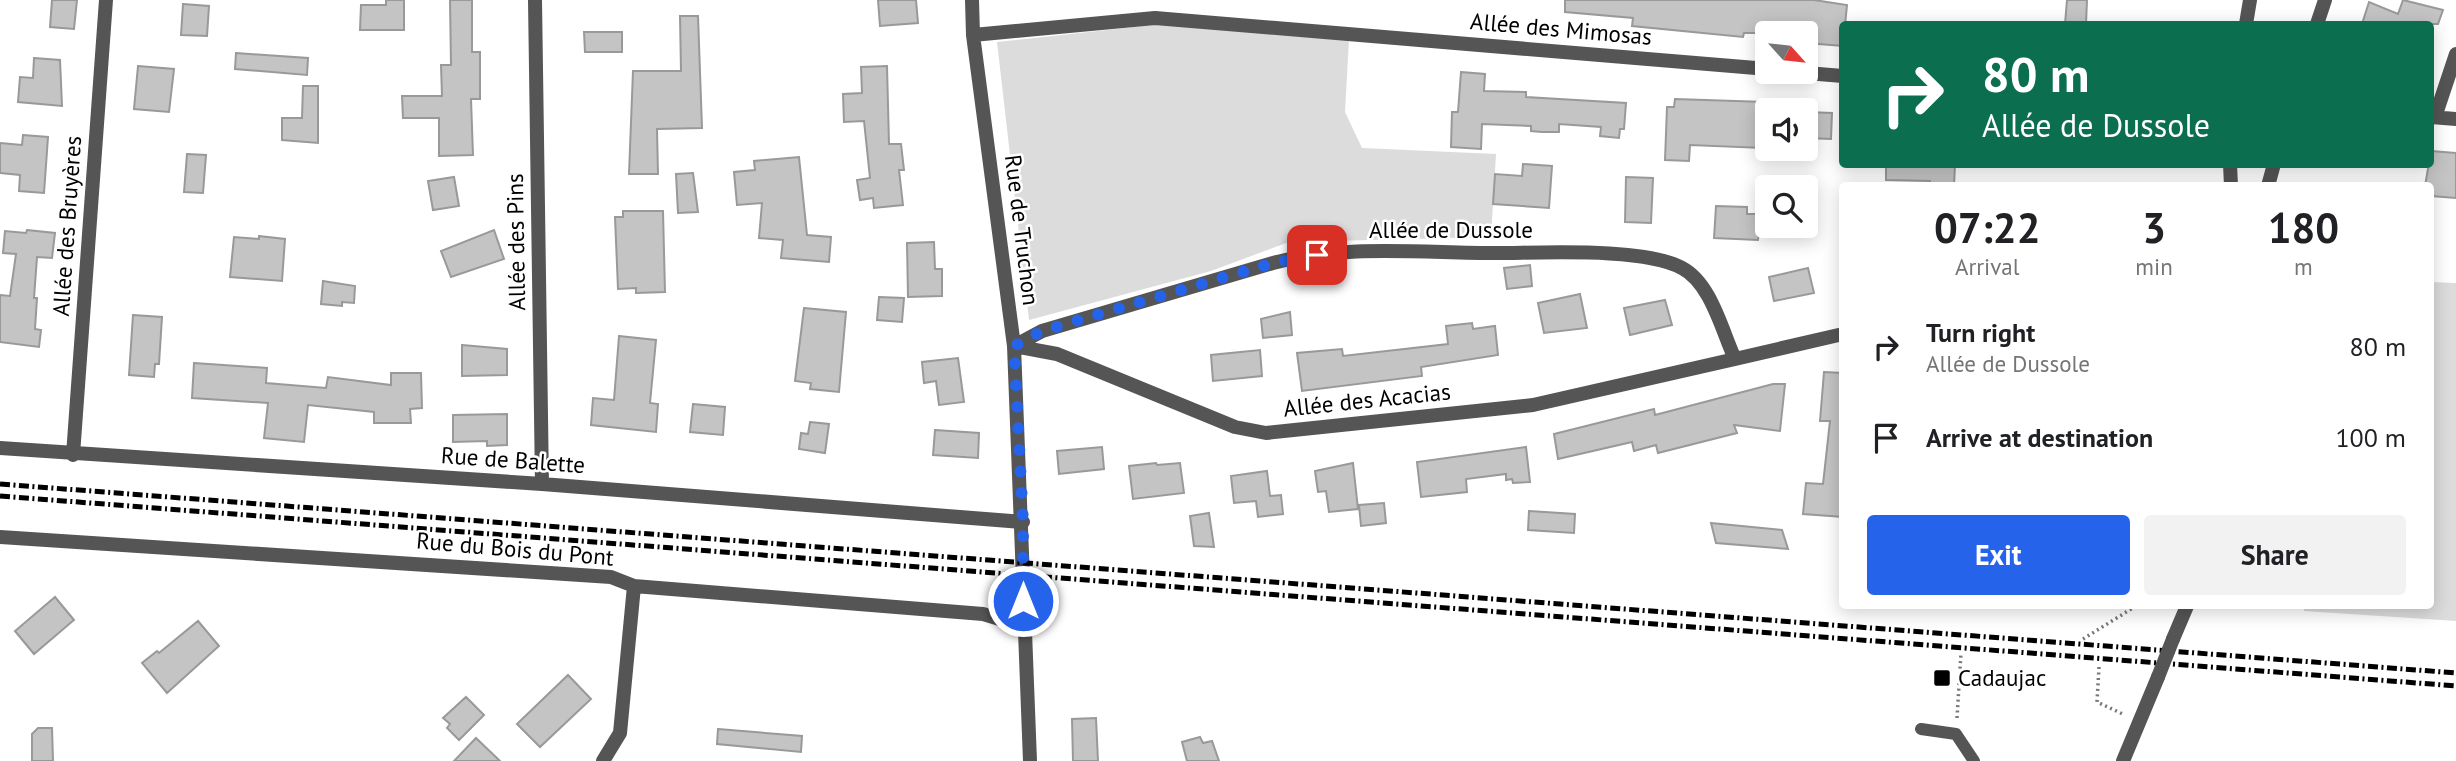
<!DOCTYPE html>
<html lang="en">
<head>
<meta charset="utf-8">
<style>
	:root { --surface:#fff; --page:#f2f2f2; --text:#202124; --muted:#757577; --accent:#2563eb }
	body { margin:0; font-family:"PT Sans",sans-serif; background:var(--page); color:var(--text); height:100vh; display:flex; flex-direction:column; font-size:26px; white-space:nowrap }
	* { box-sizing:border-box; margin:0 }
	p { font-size:23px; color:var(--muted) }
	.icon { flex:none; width:38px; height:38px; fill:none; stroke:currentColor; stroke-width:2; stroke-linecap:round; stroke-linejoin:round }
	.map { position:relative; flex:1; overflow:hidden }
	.side { position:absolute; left:1839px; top:182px; width:595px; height:427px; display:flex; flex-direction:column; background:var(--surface); border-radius:7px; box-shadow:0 4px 18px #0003 }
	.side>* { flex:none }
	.top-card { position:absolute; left:1839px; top:21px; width:595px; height:147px; border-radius:7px; box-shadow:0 4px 18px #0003; background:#0b6e4f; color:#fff; overflow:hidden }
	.needle { width:46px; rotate:117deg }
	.fabs { position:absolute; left:1755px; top:21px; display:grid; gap:14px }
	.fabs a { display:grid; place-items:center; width:63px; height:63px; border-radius:7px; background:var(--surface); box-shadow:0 4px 18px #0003; font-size:35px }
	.pin { position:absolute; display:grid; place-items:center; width:60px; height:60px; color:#fff; margin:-30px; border-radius:14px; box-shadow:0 4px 10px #0006 }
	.me { position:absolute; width:77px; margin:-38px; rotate:0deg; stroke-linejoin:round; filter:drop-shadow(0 0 5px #0008) }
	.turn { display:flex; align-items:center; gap:24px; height:147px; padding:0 28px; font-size:32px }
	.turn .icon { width:91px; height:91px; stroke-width:2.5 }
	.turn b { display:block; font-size:49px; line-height:60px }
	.eta { display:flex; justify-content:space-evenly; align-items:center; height:119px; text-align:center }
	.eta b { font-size:42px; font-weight:600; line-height:49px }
	.cta { display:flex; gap:14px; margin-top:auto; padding:14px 28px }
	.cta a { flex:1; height:80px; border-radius:7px; background:var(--accent); color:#fff; font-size:28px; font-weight:600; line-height:80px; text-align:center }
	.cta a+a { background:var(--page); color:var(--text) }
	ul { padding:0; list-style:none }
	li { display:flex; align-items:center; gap:21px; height:91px; padding:0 28px }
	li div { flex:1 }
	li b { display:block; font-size:26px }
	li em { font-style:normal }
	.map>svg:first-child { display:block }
	.green { fill:#dcdcdc }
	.building { fill:#c4c4c4; stroke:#999; stroke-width:2 }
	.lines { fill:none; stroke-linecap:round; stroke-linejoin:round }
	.path { stroke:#777; stroke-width:3.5; stroke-dasharray:2 3.5; stroke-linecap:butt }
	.service { stroke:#555; stroke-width:12 }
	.minor { stroke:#555; stroke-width:14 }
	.tertiary { stroke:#555; stroke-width:14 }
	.rail { stroke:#000; stroke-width:5; stroke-dasharray:10 3.5 2 3.5; stroke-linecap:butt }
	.tertiary-bridge { stroke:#555; stroke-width:14 }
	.route { stroke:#2563eb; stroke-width:12; stroke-dasharray:0 21.6 }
	.poi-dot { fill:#000; stroke:#fff; stroke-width:2.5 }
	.labels { text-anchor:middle; stroke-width:5; stroke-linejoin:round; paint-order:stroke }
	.street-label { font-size:23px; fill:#000; stroke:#fff }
	.poi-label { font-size:23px; fill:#000; stroke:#fff; text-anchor:start }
</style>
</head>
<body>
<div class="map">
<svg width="2456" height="761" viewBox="0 0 2456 761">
	<rect width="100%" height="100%" fill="#fff"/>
	<path class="green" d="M1161,24l188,15 -4,73 17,36 134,6 -5,83 -202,5 -78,29 -182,49 -32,-278z
		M2431,282l25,1v338l-152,-10v-5h127z"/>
	<path class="building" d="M52,0h25l-3,29 -24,-2z
		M386,0h18v30h-44l1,-25h25z
		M450,0h22v52h8v47h-9l2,56 -34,1v-38h-36l-1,-22h40l-1,-31h10z
		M878,0h38l2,23 -38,3z
		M1565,0h249l33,5 -4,41 -37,-3v-10h-62l-1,4 -111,-11 1,-8 -68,-6z
		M2067,0h20l-1,24h-21z
		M2403,0l40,10 -5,14h-76l7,-22 29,12z
		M183,4l26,2 -2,30 -26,-1z
		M680,16h18l4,112 -45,1 1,45h-29l4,-103h48z
		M584,32h38v20h-37z
		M236,53l72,5 -1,17 -72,-6z
		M34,58l26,2 2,46 -44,-4 2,-25 13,1z
		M138,66l36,3 -5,43 -35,-3z
		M887,66l2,78h12l3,26h-5l4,35 -29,3 -1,-10 -13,2 -3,-20 13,-2 -6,-57 -20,1 -1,-28 19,-1 -1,-26z
		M1461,72l24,2 -1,17 42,1v5l100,6 -2,26h-4l-1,9 -19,-2 1,-9 -42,-3v8h-17l-11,-1v-5l-49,-2 -1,25 -30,-2 1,-35h6z
		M303,86h15v57l-36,-3v-22h20z
		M1675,99l90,3 -2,46 -73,-3 -1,16 -24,-1 2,-53h7z
		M1806,112l26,1 -1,26 -25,-1z
		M23,135l25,2 -4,56 -25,-2 1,-16 -20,-2v-30l22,2z
		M2431,151l25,2v45l-25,-2v-10h-6z
		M187,154l19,1 -3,38 -19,-1z
		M799,157l8,78 24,2 -2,25 -48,-4 2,-18 -24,-2 3,-35 -25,2 -3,-33 21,-2 -1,-9z
		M1523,164l29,2 -3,42 -56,-4 2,-30 27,2z
		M1886,164h69l-1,22h-24v-5l-44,-1z
		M693,173l5,39 -20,1 -2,-39z
		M454,177l5,29 -26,4 -5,-29z
		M1626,177l27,1 -2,45 -26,-1z
		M1716,206l31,1v7h14l-3,26 -44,-2z
		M623,211h40l2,81 -29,1v-5l-18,1 -3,-72h8z
		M27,230l28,3 -3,25 -15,-1 -3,41h3l-2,31 6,1 -2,17 -39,-5v-47l10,1 6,-42 -13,-1 2,-22 21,2z
		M494,230l10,29 -53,18 -10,-26z
		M259,236l26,3 -3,42 -52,-4 4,-40 25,2z
		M934,242l1,27h7v27l-34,1 -1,-54z
		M1530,265l2,21 -25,3 -3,-21z
		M1808,268l6,25 -40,8 -5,-24z
		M323,281l32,5 -1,17 -12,-1v4l-21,-2z
		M1580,294l7,34 -43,5 -6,-30z
		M879,297l25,1 -2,24 -25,-2z
		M1665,300l7,25 -42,10 -6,-27z
		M804,308l42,4 -7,80 -29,-3 1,-6 -16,-2z
		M1290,312l2,23 -29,3 -2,-19z
		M133,315l29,2 -3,47h-4l-1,13 -25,-2z
		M1472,323l1,6 22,-3 3,29 -77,12 1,9 -120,15 -5,-38 45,-4 1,7 105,-12 -2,-18z
		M619,336l37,4 -6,63 8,1 -2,28 -65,-7 2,-27 21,2z
		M462,345l45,4v26l-45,1z
		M1260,350l2,26 -49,5 -2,-26z
		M958,358l6,44 -25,3 -3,-24 -12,2 -2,-21z
		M194,363l73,5 -1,15 60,5 2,-11 63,8v-12h30l1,35 -12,1 1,14h-37v-11l-66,-7 -4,37 -40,-4 4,-35 -76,-5z
		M1824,372l19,1v144l-40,-3 3,-31 17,1 7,-63h-10z
		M1773,384h12l-5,47 -46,-6 3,8 -79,20 -2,-8 -22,6 -2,-9 -74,17 -4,-25 100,-25 1,6z
		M693,404l32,3 -2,28 -33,-3z
		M507,414v31l-20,1v-5l-34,1v-27z
		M810,422l19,2 -4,29 -26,-4 2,-16 7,1z
		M935,430l44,3 -1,25 -45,-3z
		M1102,447l2,22 -45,5 -2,-23z
		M1526,447l4,35 -17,1 -1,-4 -6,1v-6l-40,5 1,13 -46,5 -4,-35z
		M1156,463l1,2 23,-2 4,30 -51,6 -4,-33z
		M1353,463l5,46 -29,3 -3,-21 -8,1 -3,-21z
		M1267,471l3,25 11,-1 2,19 -25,3 -2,-16 -22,2 -3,-27z
		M1384,503l2,20 -25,3 -2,-21z
		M1529,511l46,3 -1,19 -46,-3z
		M1209,513l5,34 -20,-1 -4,-30z
		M1711,523l71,7 6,19 -72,-6z
		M55,597l19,23 -40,34 -19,-23z
		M198,621l21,25 -52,47 -25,-30 15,-12 2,2z
		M568,675l23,24 -51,48 -23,-23z
		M466,697l18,18 -25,25 -12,-12 3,-4 -7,-6z
		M1096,718l2,43h-25l-1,-42z
		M38,728h14l1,33h-21v-27z
		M718,729l84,7 -1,16 -84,-8z
		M1200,737l3,6 9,-2 7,20h-32l-5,-19z
		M476,738l24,23h-46z"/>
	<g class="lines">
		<path class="path" d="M2083,639l53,-33
			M2099,667l-2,35 28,13
			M1957,718l4,-65"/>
		<path class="service" d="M1921,729l35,5 18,27"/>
		<path class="minor" d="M535,0l7,484
			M972,0l1,35 41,311 16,415
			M2246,24l4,-24
			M973,35l182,-17 613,51
			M1794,72l49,4
			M2431,117l25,2
			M2435,117l21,-63
			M2230,164l1,22
			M1014,346l28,-15 231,-68c71,-19 150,-10 223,-10 46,0 148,-6 186,15 29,15 40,63 53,91l108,-25
			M1014,346l43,8 178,73 31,6 267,-28 202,-46
			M0,448l542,36 481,38
			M73,455l33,-455
			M0,537l611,40 23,9 349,28 40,12
			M603,761l17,-28 14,-147"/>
		<path class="tertiary" d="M2317,24l8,-24
			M2268,186l6,-22
			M2173,639l14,-33
			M2123,761l35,-84"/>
		<path class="rail" d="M0,484l2456,189
			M0,496l2456,190"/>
		<path class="tertiary-bridge" d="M2158,677l15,-38"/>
	</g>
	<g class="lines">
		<path class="route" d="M1023,601v-79l-9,-176 28,-15 231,-68 44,-8"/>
	</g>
	<rect class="poi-dot" x="1933" y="669" width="18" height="18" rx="3.5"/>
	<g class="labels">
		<g class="street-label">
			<text transform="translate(1561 29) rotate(5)" y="8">Allée des Mimosas</text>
			<text transform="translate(67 226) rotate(-86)" y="8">Allée des Bruyères</text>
			<text transform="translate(1022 230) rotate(83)" y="8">Rue de Truchon</text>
			<text x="1451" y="238">Allée de Dussole</text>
			<text transform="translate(516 242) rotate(-91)" y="8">Allée des Pins</text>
			<text transform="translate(1367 400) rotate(-6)" y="8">Allée des Acacias</text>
			<text transform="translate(513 460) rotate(4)" y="8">Rue de Balette</text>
			<text transform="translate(515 549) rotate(5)" y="8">Rue du Bois du Pont</text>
		</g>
		<g class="poi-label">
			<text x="1958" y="686">Cadaujac</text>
		</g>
	</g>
</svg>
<div class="fabs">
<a><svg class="needle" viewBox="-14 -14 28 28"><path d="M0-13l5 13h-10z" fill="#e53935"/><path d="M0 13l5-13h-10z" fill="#757577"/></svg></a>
<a><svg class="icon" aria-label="sound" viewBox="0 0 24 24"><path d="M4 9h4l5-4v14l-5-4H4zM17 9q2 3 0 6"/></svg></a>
<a><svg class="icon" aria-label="search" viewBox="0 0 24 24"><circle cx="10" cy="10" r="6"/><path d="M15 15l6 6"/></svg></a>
</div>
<div class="pin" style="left:1317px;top:255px;background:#d93025"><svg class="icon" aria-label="arrive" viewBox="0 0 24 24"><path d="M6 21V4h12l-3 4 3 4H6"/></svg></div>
<svg class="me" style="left:1023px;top:601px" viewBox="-20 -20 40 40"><circle r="17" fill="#2563eb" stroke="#fff" stroke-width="3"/><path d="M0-11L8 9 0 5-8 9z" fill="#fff"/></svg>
<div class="top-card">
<div class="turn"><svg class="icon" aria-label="right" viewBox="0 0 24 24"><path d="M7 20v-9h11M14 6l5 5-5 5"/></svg><div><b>80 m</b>Allée de Dussole</div></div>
</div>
<section class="side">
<div class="eta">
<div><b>07:22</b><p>Arrival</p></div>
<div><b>3</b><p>min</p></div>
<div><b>180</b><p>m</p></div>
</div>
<ul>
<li><svg class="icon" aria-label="right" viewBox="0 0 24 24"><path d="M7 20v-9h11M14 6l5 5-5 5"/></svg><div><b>Turn right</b><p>Allée de Dussole</p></div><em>80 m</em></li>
<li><svg class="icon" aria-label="arrive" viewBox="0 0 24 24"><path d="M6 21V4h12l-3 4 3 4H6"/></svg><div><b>Arrive at destination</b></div><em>100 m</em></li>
</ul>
<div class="cta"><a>Exit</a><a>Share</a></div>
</section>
</div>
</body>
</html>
